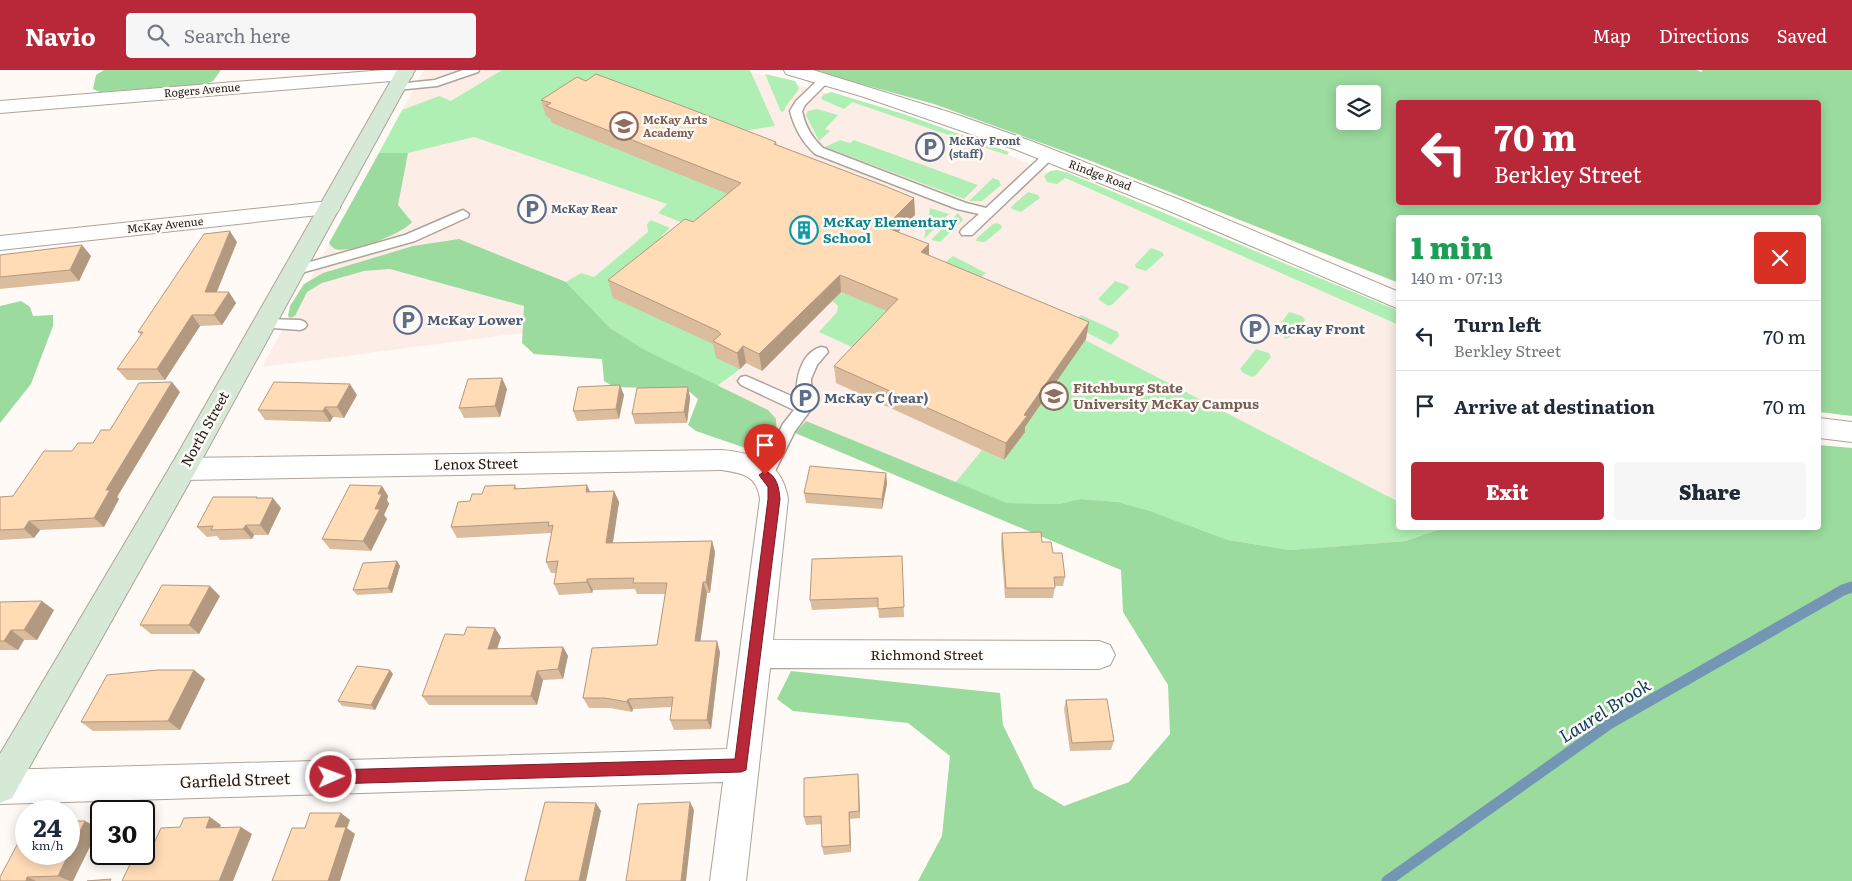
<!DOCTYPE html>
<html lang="en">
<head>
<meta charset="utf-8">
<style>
	:root { --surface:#fff; --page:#f6f6f7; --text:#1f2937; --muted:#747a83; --line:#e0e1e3; --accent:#b92839 }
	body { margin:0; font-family:Literata,serif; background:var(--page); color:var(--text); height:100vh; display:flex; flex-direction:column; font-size:19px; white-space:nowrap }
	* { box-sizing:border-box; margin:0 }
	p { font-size:16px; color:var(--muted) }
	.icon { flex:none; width:28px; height:28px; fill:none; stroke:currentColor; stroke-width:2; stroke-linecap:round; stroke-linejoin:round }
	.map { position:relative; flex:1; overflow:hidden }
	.side { position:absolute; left:1396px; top:145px; width:425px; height:315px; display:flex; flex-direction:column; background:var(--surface); border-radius:5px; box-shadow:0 2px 12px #0003 }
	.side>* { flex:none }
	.guide { position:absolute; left:1396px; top:30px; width:425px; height:105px; border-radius:5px; box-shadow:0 2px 12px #0003; background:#b92839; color:#fff; overflow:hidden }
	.buttons { position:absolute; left:1336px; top:15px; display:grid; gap:10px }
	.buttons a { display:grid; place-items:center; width:45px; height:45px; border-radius:5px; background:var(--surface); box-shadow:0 2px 12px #0003; font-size:25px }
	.speed { position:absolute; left:15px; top:730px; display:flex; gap:10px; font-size:25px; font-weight:700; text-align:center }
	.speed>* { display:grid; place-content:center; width:65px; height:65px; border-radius:50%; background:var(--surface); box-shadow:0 2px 12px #0003; line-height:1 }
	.speed small { font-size:12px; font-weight:400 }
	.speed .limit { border:2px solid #111; border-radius:8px; background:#fff; color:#111 }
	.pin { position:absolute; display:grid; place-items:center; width:42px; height:42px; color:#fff; margin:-51px -21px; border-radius:50% 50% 50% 0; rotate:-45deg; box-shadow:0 0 5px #0007 }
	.pin .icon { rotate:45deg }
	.me { position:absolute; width:55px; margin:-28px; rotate:88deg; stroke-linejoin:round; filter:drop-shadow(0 0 4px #0008) }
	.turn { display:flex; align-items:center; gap:18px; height:105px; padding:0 15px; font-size:22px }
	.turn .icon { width:65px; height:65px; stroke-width:2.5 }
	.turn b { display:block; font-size:35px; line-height:42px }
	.round { display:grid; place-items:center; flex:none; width:52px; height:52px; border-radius:5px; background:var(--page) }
	.headline { display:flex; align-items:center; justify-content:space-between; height:85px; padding:0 15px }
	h1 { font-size:30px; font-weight:800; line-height:38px; color:#1e9e55 }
	.action { display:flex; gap:10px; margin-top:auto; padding:10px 15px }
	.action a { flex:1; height:58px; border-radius:5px; background:var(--accent); color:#fff; font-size:20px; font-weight:800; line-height:58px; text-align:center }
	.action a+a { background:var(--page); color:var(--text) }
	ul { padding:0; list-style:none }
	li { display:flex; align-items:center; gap:15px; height:70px; padding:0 15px; border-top:1px solid var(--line) }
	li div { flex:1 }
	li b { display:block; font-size:19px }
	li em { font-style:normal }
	header { display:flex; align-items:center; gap:30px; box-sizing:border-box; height:70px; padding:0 25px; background:var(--accent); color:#fff }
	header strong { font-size:24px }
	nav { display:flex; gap:28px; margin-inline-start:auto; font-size:18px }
	.search { width:350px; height:45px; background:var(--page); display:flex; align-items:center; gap:12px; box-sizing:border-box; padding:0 18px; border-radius:5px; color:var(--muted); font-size:19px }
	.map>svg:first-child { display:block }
	.education { fill:#fceee7 }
	.green { fill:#b0efb3 }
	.forest { fill:#9bdb9e; fill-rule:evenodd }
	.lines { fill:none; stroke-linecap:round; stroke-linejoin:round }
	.stream { stroke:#7496b5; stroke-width:11 }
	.lane-casing { stroke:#ada39a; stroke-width:3 }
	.street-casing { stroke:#ada39a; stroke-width:2 }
	.secondary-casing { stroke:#ada39a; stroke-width:2 }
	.lane { fill:#fff; fill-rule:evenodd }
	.street { fill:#fff; fill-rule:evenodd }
	.secondary { fill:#d6e9d7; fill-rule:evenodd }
	.wall { fill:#dbbc9d }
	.shaded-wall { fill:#b2997f }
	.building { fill:#ffdbb6; stroke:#b2997f }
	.route { fill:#b92839; stroke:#781a25 }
	.labels { text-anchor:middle; stroke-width:5; stroke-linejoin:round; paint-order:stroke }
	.far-street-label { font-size:11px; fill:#201c18; stroke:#fffaf6 }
	.far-education-label { font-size:11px; font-weight:bold; fill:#785e54; stroke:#fffaf6; text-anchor:start }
	.far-service-label { font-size:11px; font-weight:bold; fill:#4e5e75; stroke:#fffaf6; text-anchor:start }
	.culture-label { font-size:14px; font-weight:bold; fill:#0d838f; stroke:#fffaf6; text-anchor:start }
	.service-label { font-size:14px; font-weight:bold; fill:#4e5e75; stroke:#fffaf6; text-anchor:start }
	.education-label { font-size:14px; font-weight:bold; fill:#785e54; stroke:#fffaf6; text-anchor:start }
	.street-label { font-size:14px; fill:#201c18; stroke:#fffaf6 }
	.near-street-label { font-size:16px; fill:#201c18; stroke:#fffaf6 }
	.near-water-label { font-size:18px; font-style:italic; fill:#0c3d61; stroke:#fffaf6 }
</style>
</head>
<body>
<header>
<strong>Navio</strong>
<div class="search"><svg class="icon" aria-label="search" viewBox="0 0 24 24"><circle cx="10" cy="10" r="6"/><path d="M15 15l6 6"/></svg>Search here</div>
<nav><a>Map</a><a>Directions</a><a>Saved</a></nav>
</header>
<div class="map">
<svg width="1852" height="811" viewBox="0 0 1852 811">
	<rect width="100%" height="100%" fill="#fffaf6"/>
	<path class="education" d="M424,0h320l101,28 159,55 395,168v207h253l-120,214 -737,-309 -242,-104 -291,38z"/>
	<path class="green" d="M502,0h248l25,56 -45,7 -174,-13 188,80 -38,32 -48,-19 9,-9 -193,-67 -66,16h-29l23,-43 37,-14 12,5z
		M765,4l30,7 4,7c-4,9 -12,14 -15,23l-3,1z
		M831,22l73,22 105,38 -2,3 -155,-53 -8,7 -23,-10 2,-4z
		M817,39l21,6 -13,14 5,2 -11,10 -13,-26 2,-4z
		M840,70l10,3 4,-3 124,45 -14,14 -139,-52z
		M1057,100l9,2 333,139v14l-334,-147 -8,6 -10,-2 -3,-6 6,-5z
		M993,108l6,2 2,5 -19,16h-13z
		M1028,122l10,3 2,3 -19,14 -9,-3 -1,-2z
		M930,138l19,6 -25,25z
		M958,143l5,7 -23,22 -9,-2z
		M651,150l19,8 -9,8 18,8 46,100 15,25 -23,17 -72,-36 -35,-22 -44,-46 15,-9 13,4 54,-45 -1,-8z
		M997,153l4,2 1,3 -17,14 -9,-1 1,-3 16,-14z
		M1151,178l11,4 2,3 -18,16 -10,-3 -1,-3z
		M953,186l33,17 -12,10 -33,-17z
		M817,200l82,46 -34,37 -46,-21 18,-20 1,-6 -3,-3 -35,-17z
		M1115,211l12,4 2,3 -16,16 -5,2 -10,-7z
		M1289,242l13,4 3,4 -15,17 -4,2 -11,-8z
		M1081,245l37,17 1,4 -8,9 -41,-21z
		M1085,270l314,162v26h44l-37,13 -116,9 -62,-10 -78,-29 -32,-9 -38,-3 -21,5 -52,-1 -52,-20 27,-33 22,10 10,-32 16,-8z
		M1256,279l13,4 2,4 -15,18 -4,2 -9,-4 -3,-4z"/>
	<path class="forest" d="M104,0h117l-8,11 -7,3 -106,8 -7,-3 3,-14z
		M810,0h886l5,2 2,-2h149v346l-33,-4v-194h-420v65l-308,-122 -157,-57zM1345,24h27v27h-27zM1399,32h420v100h-420z
		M379,83h29l-10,52 14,17c-9,12 -63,32 -77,27 -3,-2 -4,-3 -6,-6z
		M459,169l107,43 44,46 35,22 123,60 8,9 1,21 -11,13 -8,2 -7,-5 -55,-19 -8,-6 10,-26 -12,-10 -72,-2 -10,-6 -2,-22 -68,-5 -12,-11 2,-37 -134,-37 -26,2 -42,12 -15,9 -12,24 -5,2 -2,-2 2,-10 14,-22 19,-11 90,-27z
		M21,231l9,6 3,9 20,-1v11l-22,58 -31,39v-117z
		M806,351l201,82 52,1 21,-5 38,3 32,9 78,29 62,10 116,-9 37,-13h376v-83l33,3v433h-934l24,-45 8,-80 -42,-33 -115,-12 -16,-12 14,-28 209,22 3,32 31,63 30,18 65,-24 41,-48 -2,-49 -45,-73 -2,-42 -326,-137z"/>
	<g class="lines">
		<path class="stream" d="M1387,811l222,-157 234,-134 9,-3"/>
		<defs>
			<path id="lane" d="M463,0h16l-1,2 -41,14 -40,4 -6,-3 6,-3 38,-4z
				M825,6l6,3 -26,26 -3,6c3,15 10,27 21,37l143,55 20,5 59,-55h8l2,3 -83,79h-10l-2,-3 2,-3 17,-15 -22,-5 -142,-55c-13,-12 -21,-27 -25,-43l6,-10 25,-24z
				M463,140l6,4 -1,3 -53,24 -121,34 -5,-1 -2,-3 2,-3 116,-33z
				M264,249l36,1 5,2 2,3 -2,3 -5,2 -41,-3 -2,-3 2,-3z
				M821,277l5,1 2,4 -11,13 -6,14 1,29 -17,23 -24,48 -6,2 -6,-2 -2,-4 26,-51 11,-14 -53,-25 -3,-4 3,-4 5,-1 50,22c0,-18 4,-45 25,-51z"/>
			<path id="street" d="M384,0h26l3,4 -2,4 -7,2 -404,33v-12z
				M784,0h29l142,44 76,27 152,60 216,91v17l-232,-99 -150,-60 -153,-53 -78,-23z
				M329,131l8,2 3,5 -3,5 -337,37v-14z
				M1819,348l33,4v20l-33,-4z
				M721,380c34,3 61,11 67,49l-15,141 326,1 11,4 5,10 -5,10 -11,4 -329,-1 -24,213h-36l13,-99 -723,22v-34l727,-21 33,-250c-3,-24 -18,-26 -39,-29l-538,10 -10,-4 -4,-7 4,-7 10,-4z"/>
			<path id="secondary" d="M397,0h18l-222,406 -181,322 -12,5v-49l173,-292z"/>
		</defs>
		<use href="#lane" class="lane-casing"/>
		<use href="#street" class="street-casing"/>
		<use href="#secondary" class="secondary-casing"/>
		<use href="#lane" class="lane"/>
		<use href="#street" class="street"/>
		<use href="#secondary" class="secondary"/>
	</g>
	<path class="wall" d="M541,30l235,42 1,3 137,53 1,17 -17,17 31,24 157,83 -61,88v5l-21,28 -168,-77 -2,-17 53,-55 -46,-19 -79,79 -16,-8 -6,6 -24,-11 -3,-14 -100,-46 -5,-18 85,-58 35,-28 -176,-71 -2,-5 -4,-2z
		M237,172l-20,50 19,11 -14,22 -22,1 -35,54h-38l-10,-11 24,-34 -3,-3z
		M0,185l91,1 -12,25 -79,8z
		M688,317l2,11 -3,25 -52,1 -3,-10z
		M507,319l-7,28 -36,1 -5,-10z
		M180,322l-63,105 2,2 -15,28 -64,3 -6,8 -34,2v-43l13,-1 59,-45 21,-8 17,-13z
		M357,325l-13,23 -11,-1 -3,5 -65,-2 -7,-10z
		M624,325l-5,24 -42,2 -4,-10z
		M886,403l1,11 -5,25 -76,-6 -2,-10z
		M515,415l2,4 73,3 24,-1 5,11 -6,41 99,-2 3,11 -5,41h-3l-7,48 20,11 -9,77 -37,1 -4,-10 2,-13 -39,2 -1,3 -22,-4h-21l-6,-10 74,-53 8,-51h-28l-2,-5 -42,1 -1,3 -33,2 -5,-11 2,-11h-5l-5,-11 6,-29 -95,5 -6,-11 19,-26 12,-7z
		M382,416l6,10 -1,4 2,4 -5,11 3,4 -16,32 -41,-2 -8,-10z
		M257,427l1,1 23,10 -13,27h-14l-2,4 -32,1 -3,-4 -10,1 -10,-10z
		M1002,463l40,9 11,11 12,24 -2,9h-8l-2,12h-48l-4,-55z
		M902,486l2,61 -25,1 -1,-11 -66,3 -2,-10z
		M397,491l3,5 -8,27 -35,2 -4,-5z
		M220,526l-21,38h-48l-11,-9z
		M0,532l54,8 -17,30h-13l-6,10h-18z
		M501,567l-4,12 66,-2 5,9 -5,23 -20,1 -6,25h-108l-7,-9z
		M194,600l11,9 -25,51 -87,1 -12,-9z
		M393,604l-18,36 -33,-4 -4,-5z
		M1066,630l48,41 -3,9 -41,1 -6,-42z
		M858,704l2,44 -10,1 1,33 -27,3 -2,-8v-23l-16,1 -2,-8z
		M99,758l-26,53h-73z"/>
	<path class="shaded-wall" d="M914,128l1,17 -29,29 -1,-17z
		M230,161l7,11 -25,61 -7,-11z
		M929,174v17l-8,-9z
		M82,175l9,11 -12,25 -9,-11z
		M840,205l1,17 -79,79 -3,-17z
		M229,222l7,11 -14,22 -8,-10z
		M192,245l8,11 -35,54 -8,-11z
		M1089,252l-3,17 -61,88v5l-21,28 2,-17 18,-28z
		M743,276l3,17 -6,6 -3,-16z
		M502,308l5,11 -7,28 -5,-11z
		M172,312l8,10 -63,105 2,2 -15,28 -10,-9 12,-28z
		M350,314l7,11 -13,23 -7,-11z
		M620,315l4,10 -5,24 -3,-10z
		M688,317l2,11 -3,25 -3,-11z
		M325,337l8,10 -3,5 -7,-11z
		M886,403l1,11 -5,25v-10z
		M587,415l5,11 -6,-4z
		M382,416l6,10 -1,4 2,4 -5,11 3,4 -16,32 -8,-10 12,-32 3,-15z
		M614,421l5,11 -8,52 -5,-11z
		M273,428l8,10 -13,27 -8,-10z
		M29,451l11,9 -6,8 -10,-9z
		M246,455l8,10 -2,4 -9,-10z
		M712,471l3,11 -5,41 -4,-11z
		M397,491l3,5 -8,27 -4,-5z
		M587,509l6,11 -1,3 -5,-11z
		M703,512l4,11 -8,59 -4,-11z
		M210,516l10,10 -21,38 -10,-9z
		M42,531l12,9 -17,30 -13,-10z
		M495,558l6,9 -7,21 -6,-9z
		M11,560l13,10 -6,10 -14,-9z
		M717,571l3,11 -9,77 -4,-9z
		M563,577l5,9 -5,23 -5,-10z
		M194,600l11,9 -25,51 -12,-9z
		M390,600l3,4 -18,36 -4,-5z
		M537,601l6,9 -6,25 -6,-9z
		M628,629l5,10 -1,3 -5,-10z
		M858,704l1,8 1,36 -1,-7z
		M690,732l4,8 -8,71h-5z
		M596,733l5,8 -15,70h-7z
		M849,742l1,7 1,33 -1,-7z
		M341,743l9,7 -3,8 8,6 -15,47h-12l7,-54z
		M210,747l11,8 -4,10 -11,-7z
		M85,751l14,7 -26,53h-3l-12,-5z
		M241,757l11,7 -19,47h-14z
		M27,807l9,4h-10z"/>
	<path class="building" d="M596,4l89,33 91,35 -2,2 111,42 29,12 -29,29 44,17 -8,8 168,70 -65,93 3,1 -21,27 -172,-77 64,-67 -58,-24 -81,79 -16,-8 -6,7 -24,-12 8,-7 -3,-3 -110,-51 77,-61 8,3 48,-39 -195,-77 5,-3 -10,-3 36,-23 9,4z
		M230,161l-25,61h24l-15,23h-22l-35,54h-40l26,-37h-5l66,-98z
		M82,175l-12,25 -70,7v-22z
		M502,308l-7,28 -36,2 9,-29z
		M172,312l-66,108h4l-16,28 -65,3 -5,8 -24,1v-33l13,-1 31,-45h28l6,-8h15l8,-13h9l29,-47z
		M274,312l76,2 -13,23h-12l-2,4 -65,-1z
		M620,315l-4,24 -43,2 5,-24z
		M688,317l-4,25 -52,2 5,-26z
		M810,396l76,7 -4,26 -78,-6z
		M350,415l32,1 -4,8h4l-7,15h5l-17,32 -41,-2z
		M515,415l-1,4 73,-4 -1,7 28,-1 -8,52 106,-2 -6,41h-3l-8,59h22l-10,79h-37l3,-23 -45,2 -1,3 -22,-4h-22l9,-50 65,-3 10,-62h-34l1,-5 -47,1v3l-33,2 4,-23 -12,1 7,-37 -5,1 1,-4 -98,5 7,-25 12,-1 2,-7h10l3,-8z
		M213,427h44l-1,1h17l-13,27h-14l-3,4 -32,1 2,-4 -16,1z
		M1041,462l1,10h9l2,11h9l3,24h-11l1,11h-49l-4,-55z
		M902,486l2,51 -26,2v-11l-68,2 2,-41z
		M397,491l-9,27 -35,2 10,-27z
		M162,515l48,1 -21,39h-49z
		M42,531l-18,29h-13l-7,11h-4v-39z
		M467,557l28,1 -7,21 75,-2 -5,22 -21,2 -6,25h-109l23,-62 19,1z
		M357,596l33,4 -19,35 -33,-4z
		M158,600h36l-26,51 -87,1 26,-47z
		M1107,629l7,42 -42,2 -6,-43z
		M858,704l1,37 -10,1 1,33 -28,2 -1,-31 -17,1v-39z
		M545,732l51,1 -17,78h-54z
		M690,732l-9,79h-55l12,-77z
		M310,743h31l-6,14h11l-18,54h-56l20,-53h13z
		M210,747l-4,11 35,-1 -22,54h-97l12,-25h14l13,-28 19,-1 4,-9z
		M69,751h16l-27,55 -31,1 -1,4h-26v-4l26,-49v26h43z
		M111,809l-1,2h-23z"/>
	<path class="route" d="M765,401c12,4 14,17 15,28l-34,271 -5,2 -410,12 -5,-2 -2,-5 2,-5 5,-2 404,-11 33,-260v-12l-9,-12z"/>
	<defs>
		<symbol id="school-ring" viewBox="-11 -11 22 22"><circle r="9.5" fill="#fffaf6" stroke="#8d6e63" stroke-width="1.5"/><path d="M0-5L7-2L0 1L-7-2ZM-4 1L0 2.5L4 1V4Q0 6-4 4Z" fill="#8d6e63"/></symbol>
		<symbol id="parking-ring" viewBox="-11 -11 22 22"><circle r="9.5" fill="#fffaf6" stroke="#5c6f8a" stroke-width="1.5"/><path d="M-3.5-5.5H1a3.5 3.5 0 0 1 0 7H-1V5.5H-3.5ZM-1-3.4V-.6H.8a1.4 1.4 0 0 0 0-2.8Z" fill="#5c6f8a"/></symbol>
		<symbol id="building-ring" viewBox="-11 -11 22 22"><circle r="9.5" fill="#fffaf6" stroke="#0f9aa8" stroke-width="1.5"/><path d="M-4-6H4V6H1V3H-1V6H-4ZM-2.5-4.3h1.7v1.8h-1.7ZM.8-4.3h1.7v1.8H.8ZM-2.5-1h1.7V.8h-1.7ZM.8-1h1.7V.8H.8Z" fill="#0f9aa8"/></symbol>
	</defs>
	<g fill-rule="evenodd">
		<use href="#school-ring" x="608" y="40" width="32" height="32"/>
		<use href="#parking-ring" x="914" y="61" width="32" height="32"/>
		<use href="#parking-ring" x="516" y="123" width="32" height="32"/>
		<use href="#building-ring" x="788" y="144" width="32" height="32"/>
		<use href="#parking-ring" x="392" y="234" width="32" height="32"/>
		<use href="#parking-ring" x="1239" y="243" width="32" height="32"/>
		<use href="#school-ring" x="1038" y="310" width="32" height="32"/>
		<use href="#parking-ring" x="789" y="312" width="32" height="32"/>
	</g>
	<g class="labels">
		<g class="far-street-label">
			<text transform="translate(202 20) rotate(-5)" y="4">Rogers Avenue</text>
			<text transform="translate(1100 105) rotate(21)" y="4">Rindge Road</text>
			<text transform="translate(165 155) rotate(-6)" y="4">McKay Avenue</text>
		</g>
		<g class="far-education-label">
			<text x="643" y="54">McKay Arts<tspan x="643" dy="13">Academy</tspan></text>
		</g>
		<g class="far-service-label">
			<text x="949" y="75">McKay Front<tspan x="949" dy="13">(staff)</tspan></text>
			<text x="551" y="143">McKay Rear</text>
		</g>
		<g class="culture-label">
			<text x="823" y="157">McKay Elementary<tspan x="823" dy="16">School</tspan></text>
		</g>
		<g class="service-label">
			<text x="427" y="255">McKay Lower</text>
			<text x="1274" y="264">McKay Front</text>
			<text x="824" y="333">McKay C (rear)</text>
		</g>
		<g class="education-label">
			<text x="1073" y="323">Fitchburg State<tspan x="1073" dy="16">University McKay Campus</tspan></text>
		</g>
		<g class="street-label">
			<text transform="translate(205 359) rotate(-61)" y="5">North Street</text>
			<text transform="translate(476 394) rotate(-1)" y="5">Lenox Street</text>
			<text x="927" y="590">Richmond Street</text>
		</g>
		<g class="near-street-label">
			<text transform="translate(235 710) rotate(-2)" y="6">Garfield Street</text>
		</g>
		<g class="near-water-label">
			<text transform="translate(1605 641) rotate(-32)" y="6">Laurel Brook</text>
		</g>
	</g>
</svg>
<div class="buttons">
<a><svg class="icon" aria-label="layers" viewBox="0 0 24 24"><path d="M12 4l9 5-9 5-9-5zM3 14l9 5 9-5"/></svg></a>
</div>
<div class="speed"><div>24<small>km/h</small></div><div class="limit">30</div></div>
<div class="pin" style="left:765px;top:405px;background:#d93025"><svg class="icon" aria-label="arrive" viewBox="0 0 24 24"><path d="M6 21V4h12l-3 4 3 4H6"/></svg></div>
<svg class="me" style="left:331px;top:707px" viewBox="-20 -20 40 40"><circle r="17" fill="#b92839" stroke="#fff" stroke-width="3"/><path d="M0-11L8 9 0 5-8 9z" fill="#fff"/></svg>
<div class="guide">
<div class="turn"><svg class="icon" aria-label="left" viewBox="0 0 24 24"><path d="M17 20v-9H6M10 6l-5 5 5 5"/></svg><div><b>70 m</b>Berkley Street</div></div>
</div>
<section class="side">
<div class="headline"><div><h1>1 min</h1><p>140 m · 07:13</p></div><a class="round" style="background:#d93025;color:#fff"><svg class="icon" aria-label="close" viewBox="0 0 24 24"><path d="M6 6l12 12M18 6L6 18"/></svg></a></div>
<ul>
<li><svg class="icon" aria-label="left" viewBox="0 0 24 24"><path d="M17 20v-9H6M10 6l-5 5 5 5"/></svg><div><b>Turn left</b><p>Berkley Street</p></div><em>70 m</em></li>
<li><svg class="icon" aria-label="arrive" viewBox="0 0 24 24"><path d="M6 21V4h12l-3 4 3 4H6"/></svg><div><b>Arrive at destination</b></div><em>70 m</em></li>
</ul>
<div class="action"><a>Exit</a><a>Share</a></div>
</section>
</div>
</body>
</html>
